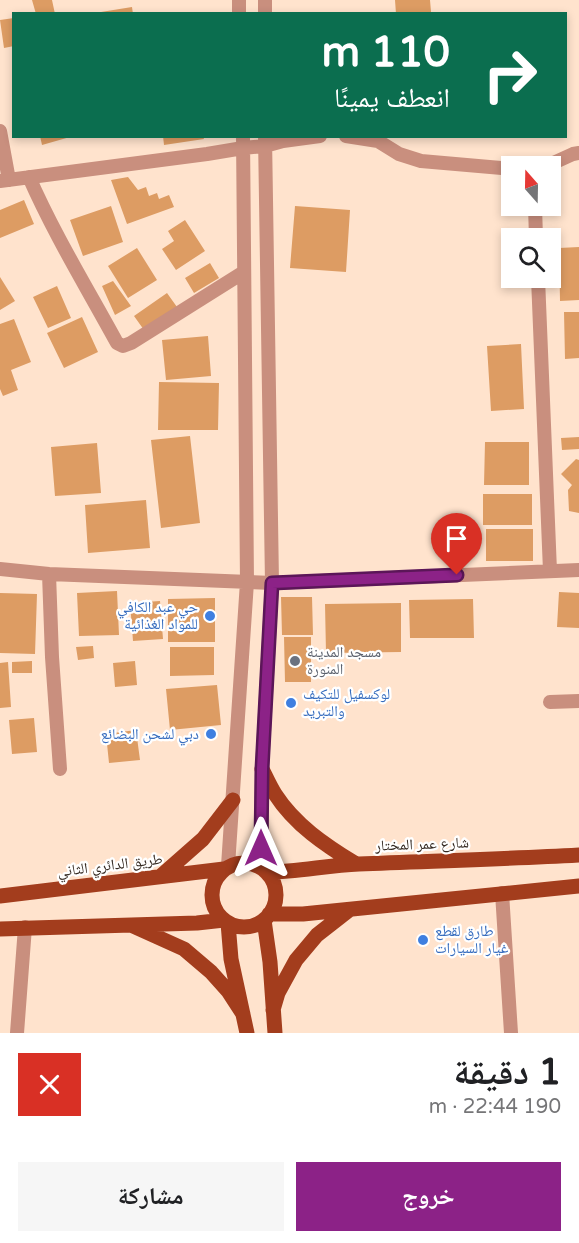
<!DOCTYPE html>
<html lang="ar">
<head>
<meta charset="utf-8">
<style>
	:root { --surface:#fff; --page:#f6f6f6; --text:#202124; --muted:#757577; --accent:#8c2287 }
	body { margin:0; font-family:"Varela Round","Noto Naskh Arabic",sans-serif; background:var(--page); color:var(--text); direction:rtl; height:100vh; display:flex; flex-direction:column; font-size:22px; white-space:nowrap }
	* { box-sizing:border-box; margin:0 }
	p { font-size:20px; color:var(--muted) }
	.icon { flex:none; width:33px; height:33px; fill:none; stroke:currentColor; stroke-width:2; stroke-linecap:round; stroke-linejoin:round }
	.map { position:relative; height:1033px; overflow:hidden; direction:ltr }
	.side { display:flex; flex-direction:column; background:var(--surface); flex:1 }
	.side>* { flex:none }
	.top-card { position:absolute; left:12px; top:12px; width:555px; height:126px; border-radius:0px; box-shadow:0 3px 9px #0003; direction:rtl; background:#0b6e4f; color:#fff; overflow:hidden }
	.needle { width:39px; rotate:340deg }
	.tools { position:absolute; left:501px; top:156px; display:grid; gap:12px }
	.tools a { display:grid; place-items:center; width:60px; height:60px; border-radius:0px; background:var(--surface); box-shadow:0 3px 9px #0003; font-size:30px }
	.pin { position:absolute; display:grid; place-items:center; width:51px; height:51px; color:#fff; margin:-62px -26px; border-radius:50% 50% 50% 0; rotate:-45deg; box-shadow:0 0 6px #0007 }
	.pin .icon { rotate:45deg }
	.me { position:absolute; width:66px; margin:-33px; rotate:0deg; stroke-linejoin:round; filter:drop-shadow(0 0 4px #0008) }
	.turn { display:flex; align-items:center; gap:21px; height:126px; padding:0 18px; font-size:27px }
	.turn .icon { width:78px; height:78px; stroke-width:2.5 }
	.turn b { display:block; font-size:42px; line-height:51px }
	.round { display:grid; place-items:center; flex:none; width:63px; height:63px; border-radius:0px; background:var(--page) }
	.head { display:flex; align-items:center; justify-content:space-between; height:102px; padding:0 18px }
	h1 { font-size:36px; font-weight:700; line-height:45px }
	.button { display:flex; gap:12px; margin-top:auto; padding:12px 18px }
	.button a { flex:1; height:69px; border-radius:0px; background:var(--accent); color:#fff; font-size:24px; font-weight:700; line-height:69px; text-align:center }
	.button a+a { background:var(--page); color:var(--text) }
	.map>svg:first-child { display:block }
	.building { fill:#dd9c63 }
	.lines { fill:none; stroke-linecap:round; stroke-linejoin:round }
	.street { stroke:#c98f7e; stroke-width:14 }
	.primary { stroke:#a33d1d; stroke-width:15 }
	.route-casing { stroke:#5b1658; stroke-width:15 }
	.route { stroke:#8c2287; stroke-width:10 }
	.shop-dot { fill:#3f7fe0; stroke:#fff; stroke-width:2 }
	.worship-dot { fill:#6b7280; stroke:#fff; stroke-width:2 }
	.labels { text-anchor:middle; stroke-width:4.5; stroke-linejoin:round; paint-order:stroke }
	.shop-label { font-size:15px; fill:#366cbe; stroke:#fff; text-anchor:end }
	.worship-label { font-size:15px; fill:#5b616d; stroke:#fff; text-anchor:start }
	.street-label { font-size:15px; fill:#342921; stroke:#fff }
</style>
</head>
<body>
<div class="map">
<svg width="579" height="1033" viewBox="0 0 579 1033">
	<rect width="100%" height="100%" fill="#ffe3cd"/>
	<path class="building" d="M32,0h20l3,14h-19z
		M395,0h35l1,12 -35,2z
		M132,7l1,7h-32v-2z
		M14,18v28l-10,2 -4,-28z
		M40,136h30v1l-28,8z
		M163,136h40l1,3 -40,6z
		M128,177l10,13 8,-3 3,9 8,-3 2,6 10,-4 5,12 -47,17 -16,-44z
		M24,200l10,24 -34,14v-28z
		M111,206l12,36 -40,14 -13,-36z
		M295,206l55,4 -4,62 -56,-4z
		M185,220l20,31 -29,19 -14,-21 12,-8 -6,-10z
		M579,247v53l-19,1 -1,-53z
		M137,248l20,32 -29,18 -20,-32z
		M210,263l9,15 -25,15 -9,-15z
		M0,277l15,24 -15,9z
		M113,281l18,25 -16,9 -13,-29z
		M57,286l14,32 -23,10 -15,-31z
		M167,293l10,14 -33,23 -10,-14z
		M564,312h15v46l-14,1z
		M82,317l16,35 -34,16 -17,-35z
		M14,319l17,43 -20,8 7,20 -15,6 -3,-7v-65z
		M208,336l3,40 -45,4 -4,-40z
		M521,344l3,65 -33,2 -4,-65z
		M159,382l60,1 -1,47h-60z
		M190,436l10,87 -39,5 -10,-88z
		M579,437v12l-17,1 -1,-12z
		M485,442h44v43h-45z
		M97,443l4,50 -46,3 -4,-49z
		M576,459l3,1v53l-10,-2 -1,-21 4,-5 -11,-11z
		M483,494h49v31h-49z
		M146,500l4,48 -62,5 -3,-48z
		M486,529h47v32h-47z
		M117,591l2,44 -40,1 -2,-43z
		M559,592l20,1v35l-22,-1z
		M0,593l37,1 -2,60 -35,-1z
		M281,597h31l1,38h-31z
		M215,598v44h-47v-43z
		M473,599l1,39h-64l-1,-38z
		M160,601l3,38 -30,2 -3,-38z
		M401,603v49l-75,1 -1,-49z
		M284,637h27v45h-26z
		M93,646l1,12 -16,2 -2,-13z
		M170,647h44v28l-44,1z
		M32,661v12h-20v-11z
		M135,661l2,24 -22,2 -2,-24z
		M8,662l3,45 -11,1v-45z
		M217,685l4,40 -51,5 -4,-41z
		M34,718l3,34 -25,2 -3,-34z
		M136,730l4,30 -31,3 -3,-29z"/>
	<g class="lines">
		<path class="street" d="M239,0v14
			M265,0v14
			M0,131l9,49
			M346,136l32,5 21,13 22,7 91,8
			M535,166l16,-2 22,-10 6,-1
			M29,177c25,57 58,111 88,166l6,3 8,-3 113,-71
			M0,181l207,-27 36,-6 22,-2 18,-5 37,-5
			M535,206l1,32
			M538,278l12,293
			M0,569l49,5 223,9 307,-13
			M49,574l3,83 8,112
			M550,702l29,-1
			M228,866l19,-284 -4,-446
			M261,867l1,-98 10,-186 -7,-447
			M502,893l9,140
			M17,1033l8,-106"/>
		<path class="primary" d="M262,769c4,8 8,17 13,25 20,31 50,51 81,70
			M212 895a32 32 0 1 1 64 0a32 32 0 1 1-64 0Z
			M268,872c30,0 60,-7 91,-8 73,-3 147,-5 220,-9
			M161,876l42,-37 30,-39
			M0,896l224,-27
			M269,914h34l276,-28
			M264,920l6,42 5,71
			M228,923l3,36 16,74
			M133,926l51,23 27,23 17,19 15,23
			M0,929l197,-6 27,-3
			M273,1010l5,-17 18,-33 21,-25 32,-25"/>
	</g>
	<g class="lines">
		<defs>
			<path id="route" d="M261,848l1,-79 10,-186 185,-8"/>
		</defs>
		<use href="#route" class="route-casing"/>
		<use href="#route" class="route"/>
	</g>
	<g class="shop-dot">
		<circle cx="210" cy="616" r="6"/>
		<circle cx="291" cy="703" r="6"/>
		<circle cx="211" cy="734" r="6"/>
		<circle cx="423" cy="940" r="6"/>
	</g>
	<circle class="worship-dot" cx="295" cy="661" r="6"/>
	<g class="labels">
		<g class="shop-label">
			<text x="198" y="612">حي عبد الكافي<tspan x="198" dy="17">للمواد الغذائية</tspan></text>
			<text x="303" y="699" text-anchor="start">لوكسفيل للتكيف<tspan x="303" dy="17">والتبريد</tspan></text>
			<text x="199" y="739">دبي لشحن البضائع</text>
			<text x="435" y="936" text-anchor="start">طارق لقطع<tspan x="435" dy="17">غيار السيارات</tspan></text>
		</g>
		<g class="worship-label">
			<text x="307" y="657">مسجد المدينة<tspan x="307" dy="17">المنورة</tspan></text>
		</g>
		<g class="street-label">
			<text transform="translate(422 844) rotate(-2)" y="5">شارع عمر المختار</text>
			<text transform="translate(110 865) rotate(-7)" y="5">طريق الدائري الثاني</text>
		</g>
	</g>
</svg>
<div class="tools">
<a><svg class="needle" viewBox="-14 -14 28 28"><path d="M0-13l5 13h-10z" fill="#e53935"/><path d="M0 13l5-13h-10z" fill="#757577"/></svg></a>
<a><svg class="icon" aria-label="search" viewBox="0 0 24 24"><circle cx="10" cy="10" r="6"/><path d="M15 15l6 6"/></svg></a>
</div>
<div class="pin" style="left:457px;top:575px;background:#d93025"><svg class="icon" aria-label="arrive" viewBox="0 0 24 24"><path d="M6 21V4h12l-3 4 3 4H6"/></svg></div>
<svg class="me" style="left:261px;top:848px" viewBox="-20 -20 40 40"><path d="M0-17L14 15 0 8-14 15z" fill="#8c2287" stroke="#fff" stroke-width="4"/></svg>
<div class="top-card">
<div class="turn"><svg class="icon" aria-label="right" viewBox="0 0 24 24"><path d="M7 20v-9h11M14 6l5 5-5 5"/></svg><div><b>110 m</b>انعطف يمينًا</div></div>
</div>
</div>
<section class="side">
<div class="head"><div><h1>1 دقيقة</h1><p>190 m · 22:44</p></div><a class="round" style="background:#d93025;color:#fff"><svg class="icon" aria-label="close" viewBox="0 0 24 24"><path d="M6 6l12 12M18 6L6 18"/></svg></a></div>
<div class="button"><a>خروج</a><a>مشاركة</a></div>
</section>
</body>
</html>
